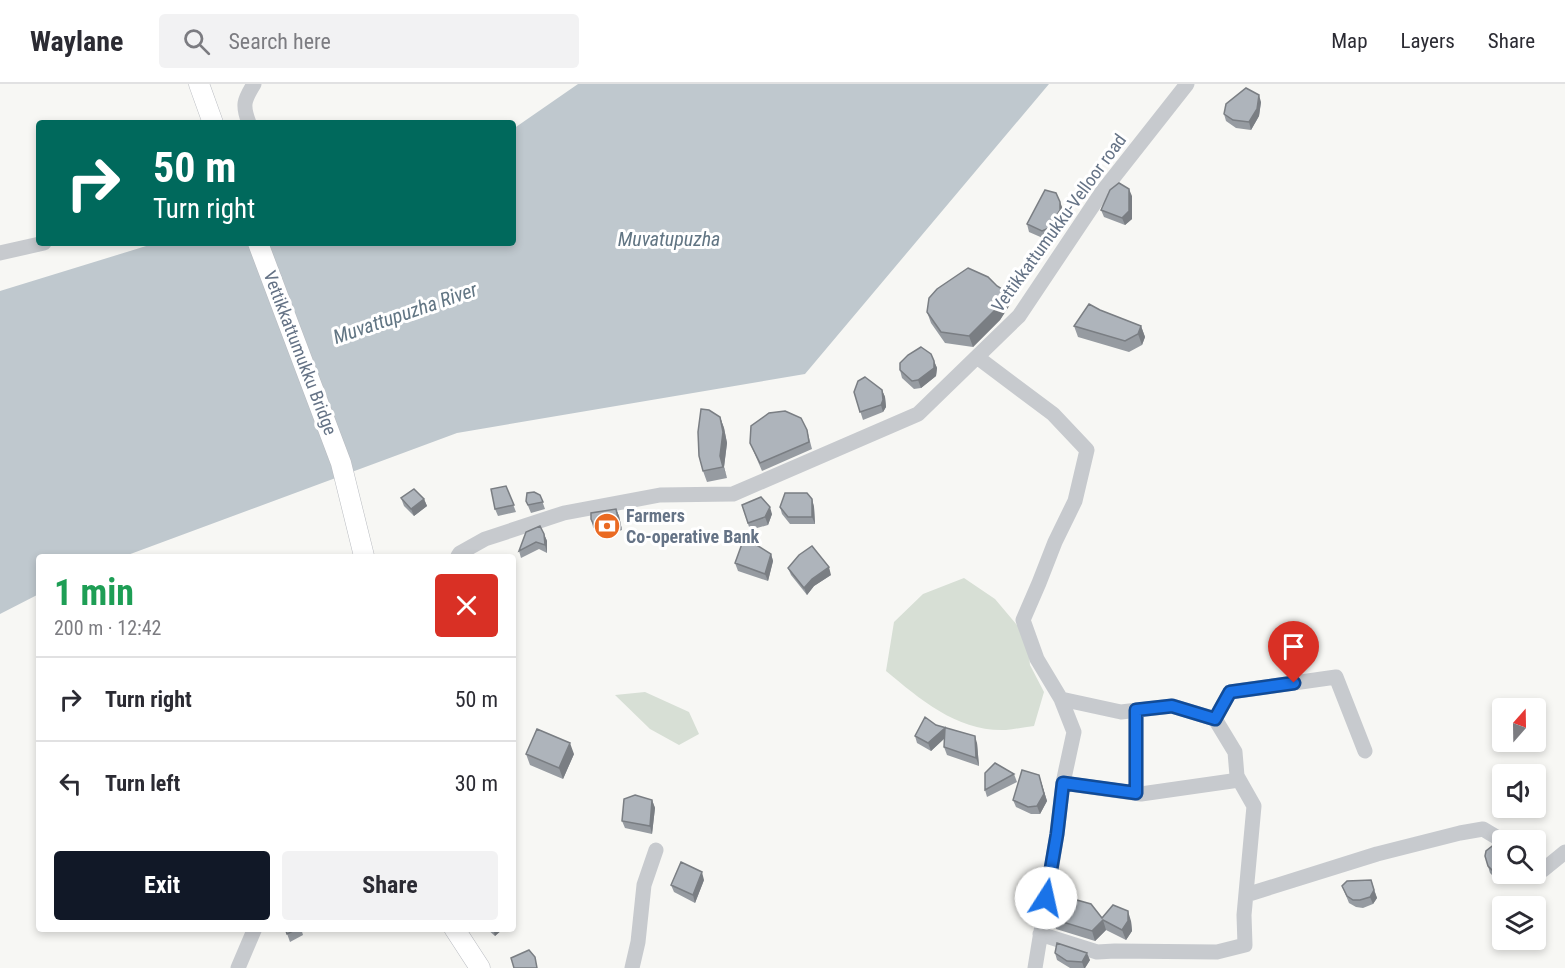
<!DOCTYPE html>
<html lang="en">
<head>
<meta charset="utf-8">
<style>
	:root { --surface:#fff; --page:#f2f2f3; --text:#2b2b33; --muted:#7c7c81; --line:#e1e1e2; --accent:#111827 }
	body { margin:0; font-family:"Roboto Condensed",sans-serif; background:var(--page); color:var(--text); height:100vh; display:flex; flex-direction:column; font-size:22px; white-space:nowrap }
	* { box-sizing:border-box; margin:0 }
	p { font-size:20px; color:var(--muted) }
	.icon { flex:none; width:33px; height:33px; fill:none; stroke:currentColor; stroke-width:2; stroke-linecap:round; stroke-linejoin:round }
	.map { position:relative; flex:1; overflow:hidden }
	.details { position:absolute; left:36px; top:470px; width:480px; height:378px; display:flex; flex-direction:column; background:var(--surface); border-radius:6px; box-shadow:0 3px 9px #0003 }
	.details>* { flex:none }
	.top-card { position:absolute; left:36px; top:36px; width:480px; height:126px; border-radius:6px; box-shadow:0 3px 9px #0003; background:#00695c; color:#fff; overflow:hidden }
	.needle { width:39px; rotate:20deg }
	.buttons { position:absolute; left:1492px; top:614px; display:grid; gap:12px }
	.buttons a { display:grid; place-items:center; width:54px; height:54px; border-radius:6px; background:var(--surface); box-shadow:0 3px 9px #0003; font-size:30px }
	.pin { position:absolute; display:grid; place-items:center; width:51px; height:51px; color:#fff; margin:-62px -26px; border-radius:50% 50% 50% 0; rotate:-45deg; box-shadow:0 0 6px #0007 }
	.pin .icon { rotate:45deg }
	.me { position:absolute; width:66px; margin:-33px; rotate:10deg; stroke-linejoin:round; filter:drop-shadow(0 0 4px #0008) }
	.turn { display:flex; align-items:center; gap:21px; height:126px; padding:0 18px; font-size:27px }
	.turn .icon { width:78px; height:78px; stroke-width:2.5 }
	.turn b { display:block; font-size:42px; line-height:51px }
	.round { display:grid; place-items:center; flex:none; width:63px; height:63px; border-radius:6px; background:var(--page) }
	.headline { display:flex; align-items:center; justify-content:space-between; height:102px; padding:0 18px }
	h1 { font-size:36px; font-weight:700; line-height:45px; color:#1e9e55 }
	.cta { display:flex; gap:12px; margin-top:auto; padding:12px 18px }
	.cta a { flex:1; height:69px; border-radius:6px; background:var(--accent); color:#fff; font-size:24px; font-weight:700; line-height:69px; text-align:center }
	.cta a+a { background:var(--page); color:var(--text) }
	ul { padding:0; list-style:none }
	li { display:flex; align-items:center; gap:18px; height:84px; padding:0 18px; border-top:2px solid var(--line) }
	li div { flex:1 }
	li b { display:block; font-size:22px }
	li em { font-style:normal }
	header { display:flex; align-items:center; gap:36px; box-sizing:border-box; height:84px; padding:0 30px; background:var(--surface); border-bottom:2px solid var(--line) }
	header strong { font-size:28px }
	nav { display:flex; gap:33px; margin-inline-start:auto; font-size:21px }
	.search { width:420px; height:54px; background:var(--page); display:flex; align-items:center; gap:15px; box-sizing:border-box; padding:0 21px; border-radius:6px; color:var(--muted); font-size:22px }
	.map>svg:first-child { display:block }
	.green { fill:#d7dfd5 }
	.water { fill:#bfc8ce }
	.lines { fill:none; stroke-linecap:round; stroke-linejoin:round }
	.major-casing { stroke:#b8bbc0; stroke-width:21 }
	.minor { stroke:#c7cace; stroke-width:15 }
	.major { stroke:#fff; stroke-width:20 }
	.wall { fill:#969ba1 }
	.shaded-wall { fill:#7a7e83 }
	.building { fill:#aeb4bb; stroke:#7a7e83; stroke-width:1.5 }
	.route-casing { stroke:#114b97; stroke-width:15 }
	.route { stroke:#1a73e8; stroke-width:10 }
	.labels { text-anchor:middle; stroke-width:6; stroke-linejoin:round; paint-order:stroke }
	.street-label { font-size:18px; fill:#657386; stroke:#fff }
	.poi-label { font-size:18px; font-weight:bold; fill:#657386; stroke:#fff; text-anchor:start }
	.water-label { font-size:20px; font-style:italic; fill:#617583; stroke:#fff }
</style>
</head>
<body>
<header>
<strong>Waylane</strong>
<div class="search"><svg class="icon" aria-label="search" viewBox="0 0 24 24"><circle cx="10" cy="10" r="6"/><path d="M15 15l6 6"/></svg>Search here</div>
<nav><a>Map</a><a>Layers</a><a>Share</a></nav>
</header>
<div class="map">
<svg width="1565" height="884" viewBox="0 0 1565 884">
	<rect width="100%" height="100%" fill="#f7f7f4"/>
	<path class="green" d="M964,494l31,21 32,38 3,28 14,27 -10,34c-9,1 -19,3 -28,4 -48,2 -85,-30 -120,-59l8,-49 29,-28z
		M645,608l44,20 10,22 -20,11 -29,-16 -35,-34z"/>
	<path class="water" d="M578,0h471l-244,290 -348,59 -332,123h-86v38l-39,20v-323l156,-48h357v-114z"/>
	<g class="lines">
		<defs>
			<path id="major" d="M199,0l14,39
				M258,159l83,220 23,93
				M454,844l26,40"/>
		</defs>
		<use href="#major" class="major-casing"/>
		<path class="minor" d="M249,39c-7,-18 -5,-23 5,-39
			M0,169l44,-10
			M977,273l76,57 34,36 -12,51 -20,41 -16,41 -16,37 14,39 24,40 13,33 -11,51 -6,51 -22,134
			M458,472l2,-3 25,-14 79,-26 96,-18 73,-1 185,-80 101,-98 83,-124 85,-108
			M1215,635l15,-27 106,-15 29,74
			M1063,699l78,11 98,-14
			M1136,709v-83
			M1536,781l7,5 22,-18
			M1246,811l131,-41 83,-21 23,-4 20,12
			M1040,850l57,18 18,-1 102,1 28,-7 -1,-30 10,-109 -17,-30 -2,-24 -20,-33 -43,-13 -51,6 -60,-13
			M238,884l17,-40
			M632,884l6,-26 6,-57 12,-35"/>
		<use href="#major" class="major"/>
	</g>
	<path class="wall" d="M1261,18l-2,14 -8,14 -15,-2 -10,-7 -2,-7z
		M1132,112v23l-7,6 -21,-8 -3,-7z
		M1063,125v9l-11,17 -7,4 -16,-7 -2,-8z
		M1011,219l-11,17 -27,27 -28,-4 -14,-20 -4,-11z
		M1100,226l41,16 4,11 -3,8 -13,7 -51,-15 -4,-11z
		M934,277l3,7 -1,8 -15,12 -7,1 -12,-11 -2,-8z
		M882,306l3,7 1,10 -3,5 -20,8 -9,-28z
		M720,333l4,11 3,15 -3,24 3,11 -20,4 -4,-11z
		M807,346l5,19 -50,22 -12,-28z
		M506,402l10,26 -18,4 -3,-7z
		M540,411l5,14 -14,4 -5,-12z
		M401,414l23,1 3,7 -13,10 -10,-10z
		M812,415l2,8 1,17h-25l-8,-10 -2,-7z
		M742,421l30,9 -4,11 -18,5z
		M616,425l3,7 3,14 -23,7 -6,-10 -2,-8z
		M544,450l3,7v12l-8,-4 -18,9 -2,-7z
		M771,470l2,7 -5,20 -30,-10 -3,-8z
		M788,484l43,7 -17,11 -7,9 -16,-20z
		M936,641l41,18 2,23 -32,-11 -3,-8 1,-9 -14,13 -14,-8 -2,-7z
		M526,670h48l-11,25 -33,-14z
		M1014,690l3,8 -30,15 -2,-7z
		M1039,691l8,26 -7,13h-9l-15,-7 -3,-7z
		M652,716l3,8 -3,26 -27,-6 -3,-7z
		M1503,767v22h12l1,3 -20,3 -6,-6 -5,-17z
		M704,796l-9,23 -21,-11 -3,-7z
		M1371,796l6,18 -4,6 -10,4 -7,-1 -7,-4 -7,-17z
		M1102,834l29,3 1,10 -6,9 -20,-10 -11,11 -39,-12 -3,-10z
		M285,844h16l2,7 -13,7z
		M486,844h18l-9,8z
		M1055,869l35,7 -5,8h-15l-13,-8z"/>
	<path class="shaded-wall" d="M1259,11l2,7 -2,14 -8,14 -2,-8z
		M1129,105l3,7v23l-7,6 -3,-7z
		M1060,118l3,7v9l-11,17 -3,-7z
		M1007,208l4,11 -11,17 -27,27 -4,-11z
		M1141,242l4,11 -3,8 -4,-11z
		M934,277l3,7 -1,8 -15,12 -3,-8z
		M882,306l3,7 1,10 -3,5 -2,-7z
		M720,333l4,11 3,15 -3,24 3,11 -7,-22z
		M424,415l3,7 -13,10 -3,-7z
		M812,415l2,8 1,17 -3,-7z
		M770,423l2,7 -4,11 -3,-8z
		M616,425l3,7 3,14 -3,-7z
		M544,450l3,7v12l-2,-8z
		M771,470l2,7 -5,20 -3,-7z
		M829,483l2,8 -17,11 -7,9 -3,-7 8,-9z
		M945,644l3,7 -17,16 -3,-8z
		M975,652l2,7 2,23 -3,-8z
		M570,659l4,11 -11,25 -4,-11z
		M1039,691l8,26 -7,13 -3,-8z
		M513,693l3,7 -3,7z
		M652,716l3,8 -3,26 -2,-8z
		M702,788l2,8 -9,23 -2,-8z
		M1374,806l3,8 -4,6 -3,-7z
		M1128,827l3,10 1,10 -6,9 -4,-10z
		M1103,836l3,10 -11,11 -3,-10z
		M493,844h11l-9,8z
		M1087,869l3,7 -5,8h-1l-2,-6z"/>
	<path class="building" d="M1246,4l13,7 -2,14 -8,13 -16,-2 -9,-6 2,-10z
		M1119,99l10,6v22l-7,7 -21,-8 9,-20z
		M1045,106l11,3 4,9v8l-11,18 -7,3 -15,-7z
		M968,184l20,9 9,9 10,6 -11,17 -27,27 -28,-4 -14,-20 2,-14 8,-9z
		M1089,220l11,6 41,16 -3,8 -13,7 -51,-15z
		M921,263l10,7 3,7v7l-16,12 -6,1 -12,-11v-7l8,-8z
		M865,293l17,13 1,10 -2,5 -21,7 -6,-20 4,-11z
		M701,325l8,1 11,7 3,15 -3,24 3,11 -20,4 -4,-15 -1,-24z
		M785,327l16,7 6,12 2,12 -49,21 -10,-20 1,-17 18,-13z
		M506,402l8,19 -19,4 -4,-20z
		M414,405l10,10 -13,10 -10,-11z
		M534,408l6,3 3,7 -15,3 -2,-4 1,-8z
		M785,409h22l5,6v18h-24l-8,-10z
		M761,413l9,10 -5,10 -17,6 -6,-18z
		M616,425l3,14 -23,6 -5,-10v-6z
		M540,442l4,8 1,11 -9,-3 -17,9 7,-19z
		M743,457l12,3 16,10 -6,20 -30,-11z
		M812,462l17,21 -17,12 -8,9 -16,-20 11,-13z
		M925,633l11,8 39,11 1,22 -32,-11 1,-19 -17,15 -13,-7z
		M537,645l33,14 -11,25 -33,-14z
		M995,679l19,11 -29,16v-17z
		M1022,686l17,5 5,19 -7,12 -9,1 -15,-7z
		M635,711l17,5 -2,26 -28,-5 2,-22z
		M1496,759l7,8v19l-10,1 -5,-5 -3,-10 1,-5z
		M681,778l21,10 -9,23 -22,-10z
		M1371,796l3,10 -4,7 -10,3h-7l-6,-4 -5,-10 5,-5z
		M1059,811l32,9 11,14 11,-13 15,6v10l-6,9 -19,-10 -11,11 -39,-12z
		M285,844h14l-12,6z
		M1057,859l30,10 -5,9 -15,-1 -12,-8z
		M529,866l6,7 2,11h-23l-3,-10z"/>
	<g class="lines">
		<defs>
			<path id="route" d="M1046,814l11,-64 6,-51 73,10v-83l36,-4 43,13 15,-27 64,-9"/>
		</defs>
		<use href="#route" class="route-casing"/>
		<use href="#route" class="route"/>
	</g>
	<defs>
		<symbol id="bank-disc" viewBox="-11 -11 22 22"><circle r="9.5" fill="#ea6a22" stroke="#fff"/><path d="M-6-4H6V4H-6ZM0-2.3a2.3 2.3 0 1 0 0 4.6a2.3 2.3 0 1 0 0-4.6Z" fill="#fff"/></symbol>
	</defs>
	<g fill-rule="evenodd">
		<use href="#bank-disc" x="592" y="427" width="30" height="30"/>
	</g>
	<g class="labels">
		<g class="street-label">
			<text transform="translate(1059 139) rotate(-54)" y="6">Vettikkattumukku-Velloor road</text>
			<text transform="translate(300 269) rotate(69)" y="6">Vettikkattumukku Bridge</text>
		</g>
		<g class="poi-label">
			<text x="626" y="438">Farmers<tspan x="626" dy="21">Co-operative Bank</tspan></text>
		</g>
		<g class="water-label">
			<text x="669" y="162">Muvatupuzha</text>
			<text transform="translate(405 229) rotate(-19)" y="7">Muvattupuzha River</text>
		</g>
	</g>
</svg>
<div class="buttons">
<a><svg class="needle" viewBox="-14 -14 28 28"><path d="M0-13l5 13h-10z" fill="#e53935"/><path d="M0 13l5-13h-10z" fill="#7c7c81"/></svg></a>
<a><svg class="icon" aria-label="sound" viewBox="0 0 24 24"><path d="M4 9h4l5-4v14l-5-4H4zM17 9q2 3 0 6"/></svg></a>
<a><svg class="icon" aria-label="search" viewBox="0 0 24 24"><circle cx="10" cy="10" r="6"/><path d="M15 15l6 6"/></svg></a>
<a><svg class="icon" aria-label="layers" viewBox="0 0 24 24"><path d="M12 4l9 5-9 5-9-5zM3 14l9 5 9-5"/></svg></a>
</div>
<div class="pin" style="left:1294px;top:599px;background:#d93025"><svg class="icon" aria-label="arrive" viewBox="0 0 24 24"><path d="M6 21V4h12l-3 4 3 4H6"/></svg></div>
<svg class="me" style="left:1046px;top:814px" viewBox="-20 -20 40 40"><circle r="19" fill="#fff"/><path d="M0-13L10 11 0 6-10 11z" fill="#1a73e8"/></svg>
<div class="top-card">
<div class="turn"><svg class="icon" aria-label="right" viewBox="0 0 24 24"><path d="M7 20v-9h11M14 6l5 5-5 5"/></svg><div><b>50 m</b>Turn right</div></div>
</div>
<section class="details">
<div class="headline"><div><h1>1 min</h1><p>200 m · 12:42</p></div><a class="round" style="background:#d93025;color:#fff"><svg class="icon" aria-label="close" viewBox="0 0 24 24"><path d="M6 6l12 12M18 6L6 18"/></svg></a></div>
<ul>
<li><svg class="icon" aria-label="right" viewBox="0 0 24 24"><path d="M7 20v-9h11M14 6l5 5-5 5"/></svg><div><b>Turn right</b></div><em>50 m</em></li>
<li><svg class="icon" aria-label="left" viewBox="0 0 24 24"><path d="M17 20v-9H6M10 6l-5 5 5 5"/></svg><div><b>Turn left</b></div><em>30 m</em></li>
</ul>
<div class="cta"><a>Exit</a><a>Share</a></div>
</section>
</div>
</body>
</html>
